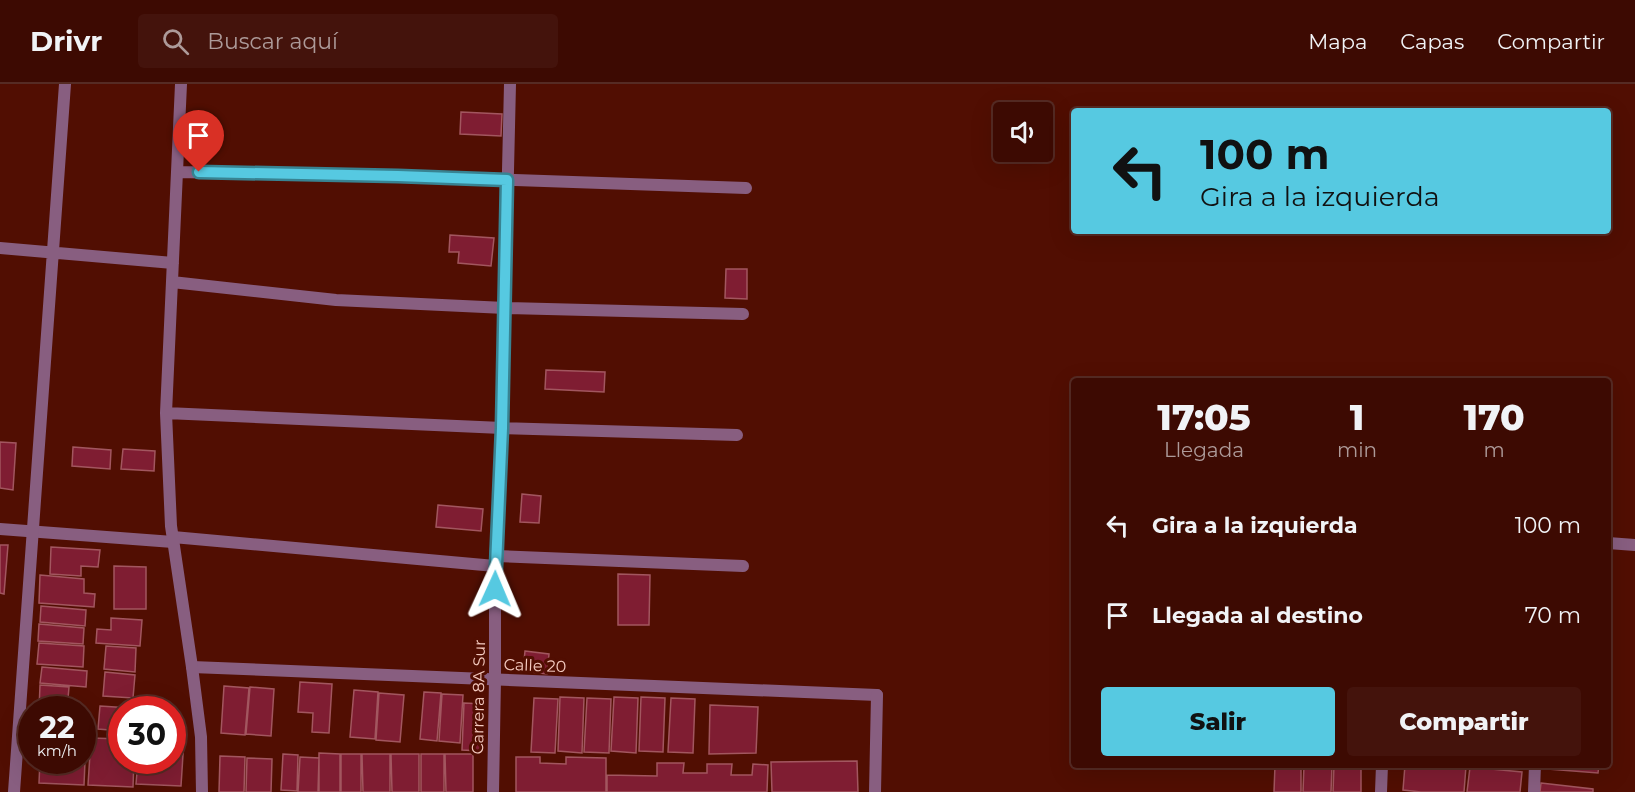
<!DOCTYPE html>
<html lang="es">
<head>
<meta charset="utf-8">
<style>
	:root { --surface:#3d0a02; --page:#44130c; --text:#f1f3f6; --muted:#ad9a99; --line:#562b24; --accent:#56c9e1 }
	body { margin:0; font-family:Montserrat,sans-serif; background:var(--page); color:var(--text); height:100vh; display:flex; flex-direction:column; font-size:22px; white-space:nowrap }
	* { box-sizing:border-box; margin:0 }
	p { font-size:20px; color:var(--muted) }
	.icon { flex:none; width:33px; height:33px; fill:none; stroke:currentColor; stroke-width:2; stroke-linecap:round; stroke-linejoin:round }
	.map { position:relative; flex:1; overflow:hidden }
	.sheet { position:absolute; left:1071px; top:294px; width:540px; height:390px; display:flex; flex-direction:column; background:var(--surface); border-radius:6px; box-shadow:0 6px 24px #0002,0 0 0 2px var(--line) }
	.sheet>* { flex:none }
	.banner { position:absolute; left:1071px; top:24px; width:540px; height:126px; border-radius:6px; box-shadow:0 6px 24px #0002,0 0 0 2px var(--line); background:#56c9e1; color:#111; overflow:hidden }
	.buttons { position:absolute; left:993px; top:18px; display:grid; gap:12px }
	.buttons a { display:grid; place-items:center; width:60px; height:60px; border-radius:6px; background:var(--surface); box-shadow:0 6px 24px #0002,0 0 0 2px var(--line); font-size:30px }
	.speed { position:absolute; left:18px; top:612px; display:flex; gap:12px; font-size:30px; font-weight:700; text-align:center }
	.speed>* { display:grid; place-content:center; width:78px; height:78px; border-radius:50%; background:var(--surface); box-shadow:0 6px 24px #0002,0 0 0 2px var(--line); line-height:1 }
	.speed small { font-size:15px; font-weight:400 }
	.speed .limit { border:9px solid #d22; background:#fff; color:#111 }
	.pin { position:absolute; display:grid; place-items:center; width:51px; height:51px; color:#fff; margin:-62px -26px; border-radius:50% 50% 50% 0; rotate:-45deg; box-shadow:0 0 6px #0007 }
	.pin .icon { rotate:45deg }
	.me { position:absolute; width:66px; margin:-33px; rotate:1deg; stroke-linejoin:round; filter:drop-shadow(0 0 4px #0008) }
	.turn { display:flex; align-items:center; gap:21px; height:126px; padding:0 30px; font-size:27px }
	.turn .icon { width:78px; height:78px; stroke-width:2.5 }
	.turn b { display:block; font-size:42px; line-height:51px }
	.eta { display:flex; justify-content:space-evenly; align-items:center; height:102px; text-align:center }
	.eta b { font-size:36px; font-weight:800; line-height:42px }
	.action { display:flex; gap:12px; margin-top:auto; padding:12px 30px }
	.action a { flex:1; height:69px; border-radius:6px; background:var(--accent); color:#111; font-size:24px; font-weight:800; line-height:69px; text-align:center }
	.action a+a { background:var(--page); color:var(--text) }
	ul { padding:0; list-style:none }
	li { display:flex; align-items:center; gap:18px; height:90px; padding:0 30px }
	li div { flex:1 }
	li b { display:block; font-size:22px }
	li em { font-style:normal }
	header { display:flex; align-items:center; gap:36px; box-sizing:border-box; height:84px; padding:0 30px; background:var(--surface); border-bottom:2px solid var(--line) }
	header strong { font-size:28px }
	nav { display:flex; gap:33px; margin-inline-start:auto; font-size:21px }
	.search { width:420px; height:54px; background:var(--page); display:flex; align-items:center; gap:15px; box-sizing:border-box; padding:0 21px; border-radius:6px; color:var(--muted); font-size:22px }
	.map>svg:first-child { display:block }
	.building { fill:#7f1d32; stroke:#a2565f; stroke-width:1.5 }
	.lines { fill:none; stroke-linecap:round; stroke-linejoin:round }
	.service { stroke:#885e80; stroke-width:12 }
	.minor { stroke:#885e80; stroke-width:12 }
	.route-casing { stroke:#388392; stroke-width:15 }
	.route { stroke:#56c9e1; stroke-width:10 }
	.labels { text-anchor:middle; stroke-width:6; stroke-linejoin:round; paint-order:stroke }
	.street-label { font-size:16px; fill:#f5cbc1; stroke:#510e02 }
</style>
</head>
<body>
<header>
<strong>Drivr</strong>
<div class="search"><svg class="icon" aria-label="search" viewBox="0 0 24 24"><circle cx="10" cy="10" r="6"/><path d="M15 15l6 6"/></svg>Buscar aquí</div>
<nav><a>Mapa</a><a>Capas</a><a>Compartir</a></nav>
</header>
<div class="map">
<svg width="1635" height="708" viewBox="0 0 1635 708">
	<rect width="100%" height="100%" fill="#510e02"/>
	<path class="building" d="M461,28l41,2 -1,22 -41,-2z
		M450,151l44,3 -3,28 -33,-3 1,-11h-10z
		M726,185h21v30l-22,-1z
		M546,286l59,2 -1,20 -59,-3z
		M0,358l16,1 -3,47 -13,-2z
		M73,363l38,3 -1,19 -38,-3z
		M123,365l32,2 -1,20 -33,-2z
		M522,410l19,2 -2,27 -19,-1z
		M438,421l45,4 -2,22 -45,-4z
		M0,461h8l-4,49 -4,-1z
		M51,463l49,3 -2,17 -17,-1v10l-31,-2z
		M114,482l32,1v42h-32z
		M618,490l32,1 -1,50h-31z
		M40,491l44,4v14l11,1 -1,13 -55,-4z
		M41,522l45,4 -1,16 -45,-4z
		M111,534l31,2 -2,26 -44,-3 1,-14 14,1z
		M39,540l45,4 -1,16 -45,-3z
		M39,559l45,3 -1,21 -46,-3z
		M106,562l30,2 -1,24 -31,-3z
		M525,567l24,3 -2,20 -24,-3z
		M42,583l45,4 -1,16 -46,-4z
		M105,588l30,3 -2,23 -30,-2z
		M300,598l32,2 -3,49 -17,-1 1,-19 -15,-1z
		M40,601l29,2 -2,23h-28z
		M224,602l25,2 -4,47 -24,-2z
		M250,603l24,2 -3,47 -25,-2z
		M354,606l24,2 -3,47 -25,-2z
		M424,608l17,1 -4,48 -17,-2z
		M379,609l25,2 -4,47 -24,-2z
		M442,610l21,1 -3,48 -21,-2z
		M560,613l24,1 -2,55 -24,-2z
		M614,613l24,1 -2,55 -25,-2z
		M641,613l24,1 -2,54 -24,-1z
		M534,614l24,1 -3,54 -24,-1z
		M587,614l24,1 -2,54 -25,-1z
		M671,614l24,1 -2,54 -25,-1z
		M464,619l20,1 -3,47 -19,-1z
		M710,621l48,2 -2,46 -47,1z
		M100,622l30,2v2h-8v21l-24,-2z
		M82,654h4l-2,47 -45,-2 1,-23h42z
		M91,654l31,1v21h12l-1,27 -45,-2z
		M172,655h12l-3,47 -45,-2 2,-24h34z
		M319,669l21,1v38h-21z
		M283,670l15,1 -1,36 -16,-1z
		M341,670h20v38h-20z
		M362,670h28v38h-27z
		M391,670h28v38h-27z
		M421,670h23v38h-23z
		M445,670h28v38h-27z
		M220,672l25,1 -1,35h-25z
		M300,673l19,1 -1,34h-20z
		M516,673h24v6l26,1v-7l40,1v34h-90z
		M247,674l25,1 -1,33h-25z
		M857,677l1,31h-86l-1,-30z
		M657,679h27l-1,10h24v-9h25l-1,11h21l1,-11 15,1 -1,27h-160v-17l50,1z
		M1275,681h26v27h-27z
		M1304,681h28l-1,27h-28z
		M1334,681h27v27h-28z
		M1405,681l61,1 -2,26h-43l-18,-2z
		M1548,681h51l-1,8 -50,-4z
		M1470,683l52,5 -2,20h-53z
		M1541,699l52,6v3h-53z"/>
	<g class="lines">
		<path class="service" d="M0,445l173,13
			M173,453l322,29
			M496,472l247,10
			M192,583l685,28
			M1534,708l1,-27"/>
		<path class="minor" d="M181,0l-15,329 5,113 21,141 9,70 1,55
			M177,88l221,4 348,12
			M0,164l173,15
			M172,198l164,18 169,8 238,6
			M166,329l336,15 235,7
			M1608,459l27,2
			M14,708l51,-708
			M493,708l2,-112v-114l7,-138 8,-344
			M875,708l2,-97
			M1381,708l1,-27"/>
	</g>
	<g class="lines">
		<defs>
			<path id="route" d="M199,88l199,4 109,4 -5,248 -7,161"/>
		</defs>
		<use href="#route" class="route-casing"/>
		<use href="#route" class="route"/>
	</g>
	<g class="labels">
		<g class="street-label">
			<text transform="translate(535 581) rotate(2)" y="6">Calle 20</text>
			<text transform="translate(478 613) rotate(-89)" y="6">Carrera 8A Sur</text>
		</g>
	</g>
</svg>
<div class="buttons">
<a><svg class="icon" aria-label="sound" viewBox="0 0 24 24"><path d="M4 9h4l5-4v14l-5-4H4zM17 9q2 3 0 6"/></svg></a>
</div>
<div class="speed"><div>22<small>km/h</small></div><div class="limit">30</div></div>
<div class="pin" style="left:199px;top:88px;background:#d93025"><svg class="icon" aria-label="arrive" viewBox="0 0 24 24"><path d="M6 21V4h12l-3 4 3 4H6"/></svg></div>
<svg class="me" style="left:495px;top:505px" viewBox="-20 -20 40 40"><path d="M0-17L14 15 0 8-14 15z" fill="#56c9e1" stroke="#fff" stroke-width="4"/></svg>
<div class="banner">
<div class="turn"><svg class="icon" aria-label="left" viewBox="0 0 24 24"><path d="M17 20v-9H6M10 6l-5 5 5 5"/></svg><div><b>100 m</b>Gira a la izquierda</div></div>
</div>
<section class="sheet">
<div class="eta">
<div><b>17:05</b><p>Llegada</p></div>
<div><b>1</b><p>min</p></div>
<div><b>170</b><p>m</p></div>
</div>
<ul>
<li><svg class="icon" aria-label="left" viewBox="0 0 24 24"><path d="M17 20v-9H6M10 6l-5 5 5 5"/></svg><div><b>Gira a la izquierda</b></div><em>100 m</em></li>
<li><svg class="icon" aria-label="arrive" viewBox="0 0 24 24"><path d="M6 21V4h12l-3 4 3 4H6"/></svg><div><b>Llegada al destino</b></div><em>70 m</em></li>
</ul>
<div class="action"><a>Salir</a><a>Compartir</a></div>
</section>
</div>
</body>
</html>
